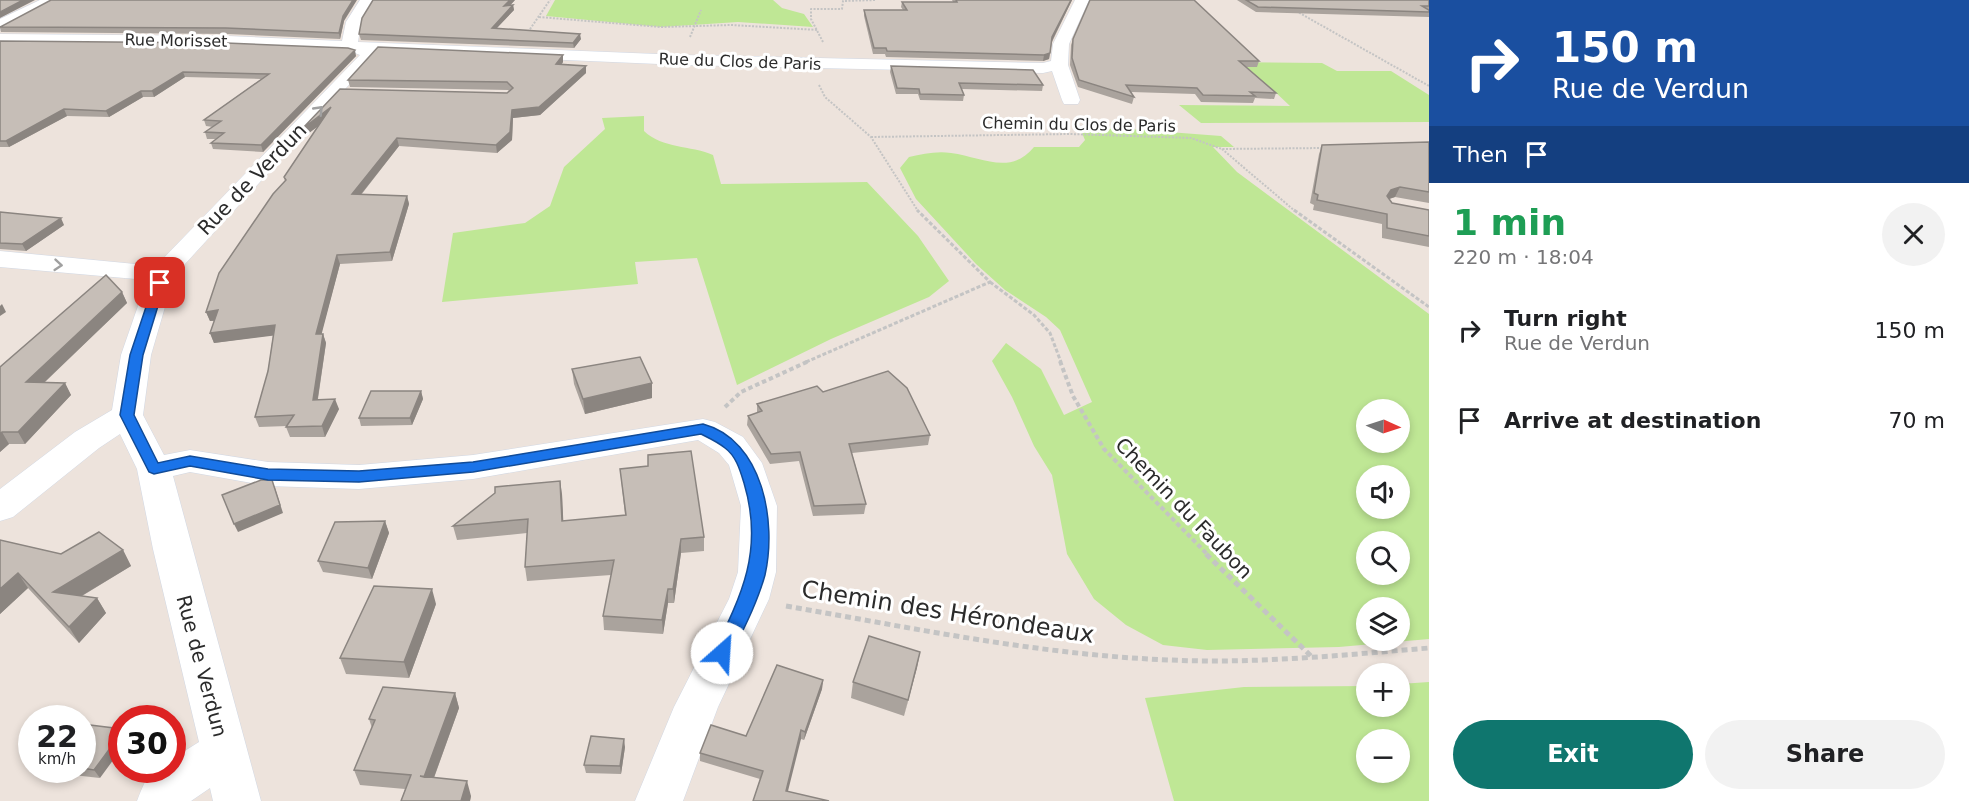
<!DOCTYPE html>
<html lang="en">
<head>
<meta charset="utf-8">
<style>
	:root { --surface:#fff; --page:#f2f2f2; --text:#202124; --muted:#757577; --accent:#0f766e }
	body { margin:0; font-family:"DejaVu Sans",sans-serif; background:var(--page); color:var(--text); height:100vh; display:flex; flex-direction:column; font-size:22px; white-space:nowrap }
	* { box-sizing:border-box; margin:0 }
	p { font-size:20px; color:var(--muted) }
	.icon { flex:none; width:33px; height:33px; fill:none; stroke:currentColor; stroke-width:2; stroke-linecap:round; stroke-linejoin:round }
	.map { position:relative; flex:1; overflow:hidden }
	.side { display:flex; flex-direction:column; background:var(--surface); width:540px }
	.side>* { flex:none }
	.top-card { background:#1a4fa0; color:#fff; overflow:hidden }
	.needle { width:39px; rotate:93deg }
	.tools { position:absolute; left:1356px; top:399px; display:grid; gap:12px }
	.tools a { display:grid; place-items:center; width:54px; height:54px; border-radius:50%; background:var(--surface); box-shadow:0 3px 9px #0003; font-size:30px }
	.speed { position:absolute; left:18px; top:705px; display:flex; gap:12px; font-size:30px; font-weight:700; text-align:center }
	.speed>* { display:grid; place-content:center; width:78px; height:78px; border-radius:50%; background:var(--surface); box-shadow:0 3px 9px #0003; line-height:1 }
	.speed small { font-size:15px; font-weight:400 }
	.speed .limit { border:9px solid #d22; background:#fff; color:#111 }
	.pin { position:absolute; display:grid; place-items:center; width:51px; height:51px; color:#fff; margin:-26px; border-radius:12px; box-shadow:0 3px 9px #0006 }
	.me { position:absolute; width:66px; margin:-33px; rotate:26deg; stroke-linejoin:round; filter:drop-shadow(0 0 4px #0008) }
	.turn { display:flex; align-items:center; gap:21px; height:126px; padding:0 24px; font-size:27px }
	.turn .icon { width:78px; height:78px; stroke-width:2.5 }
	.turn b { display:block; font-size:42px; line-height:51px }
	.then { display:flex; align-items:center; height:57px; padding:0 24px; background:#0003; gap:12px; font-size:22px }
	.round { display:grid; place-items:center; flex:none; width:63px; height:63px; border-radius:32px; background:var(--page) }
	.head { display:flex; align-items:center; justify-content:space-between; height:102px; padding:0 24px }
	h1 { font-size:36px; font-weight:600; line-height:45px; color:#1e9e55 }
	.primary-button { display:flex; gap:12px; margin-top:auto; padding:12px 24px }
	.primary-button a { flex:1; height:69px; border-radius:36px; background:var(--accent); color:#fff; font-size:24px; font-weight:600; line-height:69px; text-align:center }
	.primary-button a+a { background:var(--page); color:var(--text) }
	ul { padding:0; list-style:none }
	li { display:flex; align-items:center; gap:18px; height:90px; padding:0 24px }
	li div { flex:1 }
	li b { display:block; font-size:22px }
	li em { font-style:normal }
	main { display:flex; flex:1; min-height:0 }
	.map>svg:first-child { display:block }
	.green { fill:#bfe795; fill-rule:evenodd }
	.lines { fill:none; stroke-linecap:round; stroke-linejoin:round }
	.street-casing { stroke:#d1d8e4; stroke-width:1 }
	.path-far3 { stroke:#c4c4c4; stroke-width:2; stroke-dasharray:2 1.5; stroke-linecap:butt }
	.path-far2 { stroke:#c4c4c4; stroke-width:3; stroke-dasharray:4 2; stroke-linecap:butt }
	.path-far1 { stroke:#c4c4c4; stroke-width:4; stroke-dasharray:4.5 3; stroke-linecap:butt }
	.path { stroke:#c4c4c4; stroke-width:5; stroke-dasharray:6 4; stroke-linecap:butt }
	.street { fill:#fff; fill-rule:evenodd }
	.wall { fill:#aaa39d }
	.shaded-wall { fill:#8b8580 }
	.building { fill:#c6beb7; stroke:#8b8580; stroke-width:1.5 }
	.oneway { stroke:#a0a0a0 }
	.route { fill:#1a73e8; stroke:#114b97; stroke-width:1.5 }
	.labels { text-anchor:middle; stroke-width:6; stroke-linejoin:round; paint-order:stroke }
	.far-street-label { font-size:16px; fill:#2b2b2b; stroke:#fff }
	.street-label { font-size:20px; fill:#2b2b2b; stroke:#fff }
	.near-street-label { font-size:24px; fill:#2b2b2b; stroke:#fff }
</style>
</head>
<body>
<main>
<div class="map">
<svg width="1429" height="801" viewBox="0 0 1429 801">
	<rect width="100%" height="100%" fill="#ede3dc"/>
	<path class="green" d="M555,0h218l9,8 22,6 9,13 -75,-5 -77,5 -115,-11z
		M1208,62l114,1 15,8h54l38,24v27l-228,1 -22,-18 111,1 -19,-18 -36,-1z
		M644,116v15c19,18 46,14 69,24l8,29 146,-2 51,54 31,45 -20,16 -98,42 -94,46 -40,-127 -62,4 3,22 -196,18 11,-69 72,-10 25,-17 14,-39 41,-38 -3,-11z
		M1116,128l105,8 13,11h-21l24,25 192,142v325l-90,8 -132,3 -44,-5 -37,-20 -32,-26 -27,-45 -15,-79 -18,-29 -22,-49 -20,-36 14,-18 35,26 23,46 28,-13 -32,-72 -14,-13 -41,-27 -29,-26 -60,-65 -16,-31 9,-11c14,-3 27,-6 42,-4 31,4 59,23 83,-6h45l6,-7 -3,-7zM1366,410h34v32h-34zM1366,476h34v32h-34zM1366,542h34v32h-34zM1366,608h34v32h-34z
		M1429,682v119h-255l-29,-103 99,-11 122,-1v20h34v-22zM1366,740h34v32h-34z"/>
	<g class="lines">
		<defs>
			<path id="street" d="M40,0h18l-58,30v-11z
				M360,0h15l-14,22 -3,20 324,13 361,8 8,-2 2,-17 22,-44h14l-20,44 -1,21 12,35 -2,4h-14l-2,-4 -10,-29 -9,2 -361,-8 -303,-13 -205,224 -23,79 -8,60 21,40 26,-5 78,12 91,3 114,-10 230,-36 12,3 28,15 19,26 15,43 -1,66 -7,27 -51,108 -35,94h-48l39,-94 55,-108 9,-27 3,-66 -12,-41 -10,-12 -21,-13 -225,39 -114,10 -91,-3 -78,-14 -17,4 88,325h-48l-3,-13 -19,13h-54c9,-22 10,-31 35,-31v-11l27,-17 -46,-193 -16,-80 -17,-35 -21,14 -86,69 -13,4v-32l75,-57 37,-22 9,-55 26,-75 -147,-13v-16l156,15 204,-211 -10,-4 -122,-5 -228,-2v-10l228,2 114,5 4,-19z"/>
		</defs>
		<use href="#street" class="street-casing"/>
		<path class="path-far3" d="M1296,11l133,75
			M539,17l122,10 70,-2 87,5
			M528,32l22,-32
			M690,37l11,-27
			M823,42l-12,-23v-10h31l1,-8 33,-1
			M819,85l6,12 46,40 47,74
			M871,137l199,-3 121,4 31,11 102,-1
			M1222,149l73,62"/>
		<path class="path-far2" d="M1294,210l135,97
			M990,282l44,33 16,18 11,29
			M806,362l184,-80 -73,-72"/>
		<path class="path-far1" d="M1060,361l13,35 31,53 104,106
			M725,407l16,-15 68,-31"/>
		<path class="path" d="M1206,554l107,104
			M786,606c127,22 254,49 384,54 86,4 173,-5 259,-12"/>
		<use href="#street" class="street"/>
	</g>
	<path class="wall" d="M373,0h142l-5,5h3l1,5 -17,18 84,11 -7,9 -213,-8 -2,-6z
		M952,0h120l-20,42 -3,17 -6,2 -157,-4 -1,-3h-12l-9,-38v-6h39l-2,-3 1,-5h51z
		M1237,0h192v17l-173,-5z
		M344,21l-4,18 -112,-5 -227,-2 -1,-4v-2z
		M1073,39l186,22 -2,6h-11l30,26 -2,6 -19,-1 -2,5 -52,-1 -6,-8 -64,-2 3,5 -2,7 -54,-17 -8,-22 1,-20z
		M0,41l356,15 -93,96 -50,-3 -2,-6 5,-4h-9l-2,-7 8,-5 -7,-1 -2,-6 57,-41 -76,-2 -31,20h-11l-34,20 -42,-1 -58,31h-9z
		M563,55v7l-1,2 24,9 -46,42 -27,3 -1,22 -15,13 -98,-7 -38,49 46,1 2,8 -17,57 -52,3 -19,70h2l3,9 -8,56 21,10 -14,28h-35l-4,-10 1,-1 -28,1 -4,-10 13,-46 5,-36 -59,8 -4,-10 4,-12h-4l-4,-9 79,-131 -1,-4 34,-51 -13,10 -3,-7 205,-36 2,-2 -1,-1 -158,-3 -2,-7z
		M891,66l152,19 -1,6 -80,-2 2,6 -1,6 -43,-1 -2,-6h-22l-6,-22z
		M1429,142v61l-34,-6 -6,2 3,4 37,7v37l-47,-9v-14l-69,-14 1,-5 -4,-2 9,-49 3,-9z
		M0,212l64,13 -38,26 -26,-2z
		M122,292l5,11 -83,80h21l6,12 -46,49h-16l-9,8v-85z
		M572,369l80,14v15l-67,16 -11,-30z
		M421,391l2,8 -11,26 -51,1 -2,-8z
		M823,392l107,43 -2,10 -76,8 14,51 -2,10 -51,2 -14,-55 -29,3 -23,-39 1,-9 9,-3v-9z
		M620,469l84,68v14l-23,2 -7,50h-6l-5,31 -59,-4 -1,-14 8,-41 -84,6 -2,-14 2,-34 -70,7 -4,-14 109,-32 1,27 62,-6z
		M385,521l4,12 -17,46 -49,-7 -5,-11z
		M0,540l61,14 62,-4 8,16 -49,30 15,2 9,15 -27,30 -51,-55 -28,26z
		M436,604l-27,74 -63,-4 -6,-16z
		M920,652l-16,64 -53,-18 2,-16z
		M823,680l-1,9 -18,51 -3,-1 -48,62 7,-22 -60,-18v-8l46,-17z
		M455,693l4,15 -25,70 37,18 -1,5h-69l4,-12 -45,-4 -6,-15 18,-42 -3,-9z
		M82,724l18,54 -54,-6 -2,-2h38z
		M625,747l-4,27 -35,-1 -2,-8z"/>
	<path class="shaded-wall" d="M23,0h12l-35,18v-6z
		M353,0h4l-13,21 -4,18 -1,-6 4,-17z
		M510,0h5l-10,11 -1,-5z
		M1071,0h1l-21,43 1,-6z
		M513,5l1,5 -22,23v-5z
		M580,34l1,5 -7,9 -1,-5z
		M355,50l1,6 -93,96 -2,-7z
		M1050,53l-1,6 -6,2 1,-6z
		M563,55v7l-7,9v-7z
		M586,66v7l-46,42 -27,3 -1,22 -15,13 -1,-8 16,-35z
		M183,72l2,5 -31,20 -2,-6z
		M141,91l2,6 -34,20 -3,-6z
		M331,107l2,8 -28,21 -3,-7z
		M64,109l3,7 -58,31 -3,-6z
		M397,138l2,8 -45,57 -2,-9z
		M1400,187l-5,10 -9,3 1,-4 4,-6z
		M407,196l2,8 -17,57 -2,-9z
		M61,218l3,7 -38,26 -4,-7z
		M337,255l3,9 -21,80 -3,-10z
		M122,292l5,11 -95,91 -6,-12z
		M2,304l4,8 -6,4v-10z
		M218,310l4,10 -12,1 -4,-9z
		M275,325l3,10 -64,8 -4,-10z
		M323,334l3,9 -10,67 -3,-10z
		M65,383l6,12 -46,49 -7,-12z
		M652,383v15l-67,16 -2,-15z
		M421,391l2,8 -11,26 -2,-7z
		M335,399l4,10 -14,28 -3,-11z
		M2,432l7,12 -9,8v-18z
		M560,481l2,13 2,41 -2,-14z
		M275,488l8,25 -45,19 -4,-8z
		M385,521l4,12 -17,46 -4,-11z
		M681,539v14l-7,50 -1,-14z
		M123,550l8,16 -68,41 -10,-15z
		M18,573l10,15 -28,26v-25z
		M432,589l4,15 -27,74 -5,-16z
		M668,589v14l-5,31 -1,-14z
		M97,598l9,15 -27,30 -10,-16z
		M920,652l-3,16 -13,48z
		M823,680l-1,9 -18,51 1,-8z
		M455,693l4,15 -30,83 -5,-14z
		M801,730v9l-15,60v-8z
		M122,732v16l-22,30 -6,-8z
		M624,739l1,8 -4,27 -1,-8z
		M467,781l4,15 -1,5h-9z"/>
	<path class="building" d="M0,0h23l-23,12z
		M51,0h302l-10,16 -4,17 -113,-5 -226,-1z
		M373,0h137l-6,6 9,-1 -21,23 88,6 -7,9 -214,-9 3,-16z
		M956,0h115l-19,37 -2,16 -6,2 -157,-4 -1,-3h-12l-10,-38h43l-5,-8h55z
		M1090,0h104l65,61h-20l37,32 -26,-1 5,4 -52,-1 -6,-7 -71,-3 8,12 -55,-17 -7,-22 1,-19z
		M1246,0h183v6h-7l7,4v2l-171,-5z
		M0,41l226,2 122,5 7,2 -94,95 -50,-2 13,-10 -19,-1 16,-11 -17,-1 65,-46 -86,-2 -31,19h-11l-35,20 -42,-2 -58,32h-6z
		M378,47l185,8 -7,9 30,2 -47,41 -27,3 -2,22 -14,13 -99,-7 -45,56 55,2 -17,56 -53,3 -21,79h7l-10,66 22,-1 -13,27 -36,1 8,-12 -39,2 13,-46 7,-46 -65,8 8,-23 -12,2 13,-39 54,-79 13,-14 -2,-3 47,-70 -29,22 38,-40 167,4 6,-5 -6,-6 -159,-2z
		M891,66l142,4 10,15 -84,-2 5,12 -44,-1 -1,-5 -22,-1z
		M1429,142v50l-29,-5 -9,3 -4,6 5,7 37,7v26l-42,-8v-14l-70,-14 1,-5 -4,-2 8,-48z
		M0,212l61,6 -39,26 -22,-1z
		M106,275l16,17 -96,90 39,1 -47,49h-16l-2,2v-67z
		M640,357l12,26 -69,16 -11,-30z
		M888,371l19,17 23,47 -81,9 17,60 -52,2 -14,-54 -29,2 -23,-38 14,-5 -5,-7 60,-18 6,6z
		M371,391h50l-11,27h-51z
		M691,451l13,86 -23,2 -8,50h-5l-6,31 -59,-4 11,-56 -89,7 3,-48 -75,7 42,-33v-6l65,-6 2,40 64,-6 -6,-46 28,-3v-11z
		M261,480h11l8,25 -46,19 -12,-29z
		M385,521l-17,47 -50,-7 17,-39z
		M99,532l24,18 -70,42 44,6 -28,29 -51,-54 -18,16v-49l61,14z
		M374,586l58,3 -28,73 -64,-4z
		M869,636l51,16 -12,48 -55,-18z
		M777,665l46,15 -18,52 -4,-2 -15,61 43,10h-76l10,-30 -63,-18 11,-28 35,11z
		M383,687l72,6 -31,84 -4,-1 47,5 -6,20h-60l10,-26 -57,-5 21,-50 -6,-1z
		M82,724l40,5v3l-28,38 -12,-2z
		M591,736l33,3 -4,27 -36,-1z"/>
	<defs><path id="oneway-chevron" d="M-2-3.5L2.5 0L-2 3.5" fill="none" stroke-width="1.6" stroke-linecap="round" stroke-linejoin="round" transform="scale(1.5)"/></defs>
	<g class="oneway">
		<use href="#oneway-chevron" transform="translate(319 110) rotate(-46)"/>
		<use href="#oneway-chevron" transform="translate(58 265) rotate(5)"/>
	</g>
	<path class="route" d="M160,280l5,3 -22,72 -9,60 24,48 32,-7 78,13 91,2 114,-9 230,-38c60,16 74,98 62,151 -8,29 -23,57 -36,84l-7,2 -6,-2 -3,-6c29,-58 51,-103 31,-170 -4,-13 -8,-27 -19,-35 -7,-6 -16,-10 -24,-14l-228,38 -114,10 -91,-2 -78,-14 -36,8 -5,-2 -29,-57 10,-60 24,-72z"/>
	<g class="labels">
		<g class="far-street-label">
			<text transform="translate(176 40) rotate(1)" y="6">Rue Morisset</text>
			<text transform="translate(740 61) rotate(2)" y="6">Rue du Clos de Paris</text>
			<text transform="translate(1079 124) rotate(1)" y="6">Chemin du Clos de Paris</text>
		</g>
		<g class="street-label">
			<text transform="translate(252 179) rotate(-46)" y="7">Rue de Verdun</text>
			<text transform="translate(1184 508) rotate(46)" y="7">Chemin du Faubon</text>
			<text transform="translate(202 666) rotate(75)" y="7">Rue de Verdun</text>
		</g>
		<g class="near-street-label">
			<text transform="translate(948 612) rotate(9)" y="8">Chemin des Hérondeaux</text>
		</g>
	</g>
</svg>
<div class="tools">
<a><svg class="needle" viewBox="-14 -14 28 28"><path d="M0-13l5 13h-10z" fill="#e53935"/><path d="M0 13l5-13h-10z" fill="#757577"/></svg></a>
<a><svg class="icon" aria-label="sound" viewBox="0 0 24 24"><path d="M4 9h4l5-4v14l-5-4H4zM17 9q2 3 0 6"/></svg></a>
<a><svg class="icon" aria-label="search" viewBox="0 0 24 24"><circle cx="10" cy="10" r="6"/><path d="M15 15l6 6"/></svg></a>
<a><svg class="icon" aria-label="layers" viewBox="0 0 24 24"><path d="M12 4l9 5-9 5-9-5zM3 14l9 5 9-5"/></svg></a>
<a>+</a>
<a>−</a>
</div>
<div class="speed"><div>22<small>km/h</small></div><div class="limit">30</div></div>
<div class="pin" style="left:160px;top:283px;background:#d93025"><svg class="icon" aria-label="arrive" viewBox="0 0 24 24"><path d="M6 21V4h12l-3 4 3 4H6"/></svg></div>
<svg class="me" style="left:722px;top:653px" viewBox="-20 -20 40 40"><circle r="19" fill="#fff"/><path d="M0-13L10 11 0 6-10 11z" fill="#1a73e8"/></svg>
</div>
<section class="side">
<div class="top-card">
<div class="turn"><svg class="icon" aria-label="right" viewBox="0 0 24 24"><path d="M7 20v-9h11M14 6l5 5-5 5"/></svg><div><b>150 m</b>Rue de Verdun</div></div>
<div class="then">Then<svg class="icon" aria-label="arrive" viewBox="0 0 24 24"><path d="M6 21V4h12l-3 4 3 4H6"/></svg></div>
</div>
<div class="head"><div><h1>1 min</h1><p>220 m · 18:04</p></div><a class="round"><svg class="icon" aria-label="close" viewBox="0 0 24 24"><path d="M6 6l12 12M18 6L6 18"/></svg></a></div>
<ul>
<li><svg class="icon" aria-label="right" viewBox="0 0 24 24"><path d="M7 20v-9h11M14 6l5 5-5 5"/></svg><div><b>Turn right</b><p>Rue de Verdun</p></div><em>150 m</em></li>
<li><svg class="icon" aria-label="arrive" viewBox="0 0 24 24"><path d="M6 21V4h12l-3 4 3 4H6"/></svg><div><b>Arrive at destination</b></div><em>70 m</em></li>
</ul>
<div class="primary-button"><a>Exit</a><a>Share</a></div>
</section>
</main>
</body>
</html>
